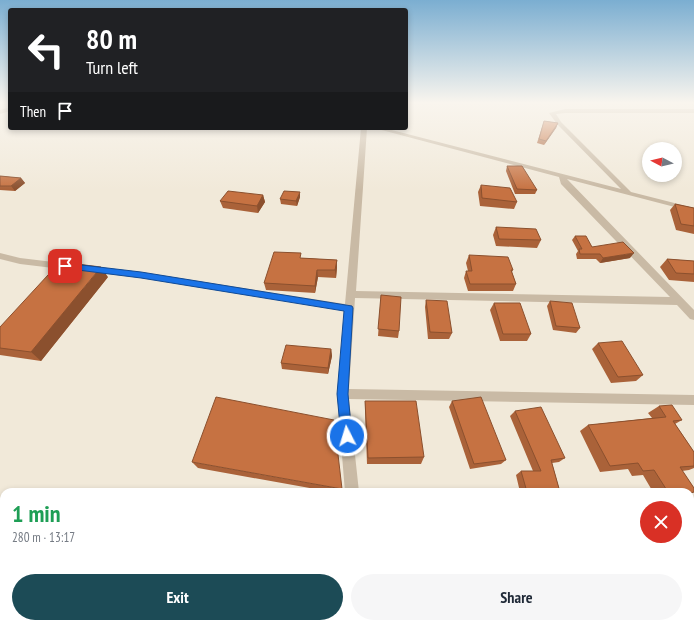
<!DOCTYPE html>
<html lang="en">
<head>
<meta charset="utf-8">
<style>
	:root { --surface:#fff; --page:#f6f6f7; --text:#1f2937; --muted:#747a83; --accent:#1c4b56 }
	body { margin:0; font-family:"PT Sans Narrow",sans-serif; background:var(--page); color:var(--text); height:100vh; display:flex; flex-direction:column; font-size:15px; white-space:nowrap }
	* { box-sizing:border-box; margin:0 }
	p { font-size:13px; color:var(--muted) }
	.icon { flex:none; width:22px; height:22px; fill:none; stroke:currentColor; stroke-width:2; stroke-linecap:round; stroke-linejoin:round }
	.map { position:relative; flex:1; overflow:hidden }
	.sheet { position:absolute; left:0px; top:488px; width:694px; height:140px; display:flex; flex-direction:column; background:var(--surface); border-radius:12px 12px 0 0; box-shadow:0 2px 6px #0003 }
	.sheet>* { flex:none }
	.top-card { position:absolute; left:8px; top:8px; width:400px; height:122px; border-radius:4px; box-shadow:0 2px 6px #0003; background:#202124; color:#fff; overflow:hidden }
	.needle { width:26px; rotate:277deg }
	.fabs { position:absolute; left:642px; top:142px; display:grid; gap:8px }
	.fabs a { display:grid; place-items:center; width:40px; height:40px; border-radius:50%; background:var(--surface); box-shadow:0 2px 6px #0003; font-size:20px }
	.pin { position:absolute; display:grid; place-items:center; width:34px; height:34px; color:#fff; margin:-17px; border-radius:8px; box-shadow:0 2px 6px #0006 }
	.me { position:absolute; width:44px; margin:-22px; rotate:355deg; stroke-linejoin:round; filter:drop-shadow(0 0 3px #0008) }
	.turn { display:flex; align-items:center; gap:14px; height:84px; padding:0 12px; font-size:18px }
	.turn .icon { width:52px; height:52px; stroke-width:2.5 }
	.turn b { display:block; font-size:28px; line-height:34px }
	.then { display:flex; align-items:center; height:38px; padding:0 12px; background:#0003; gap:8px; font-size:15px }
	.round { display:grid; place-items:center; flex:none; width:42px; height:42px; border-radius:21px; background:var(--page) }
	.summary { display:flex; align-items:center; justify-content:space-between; height:68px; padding:0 12px }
	h1 { font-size:24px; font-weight:800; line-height:30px; color:#1e9e55 }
	.cta { display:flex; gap:8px; margin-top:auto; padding:8px 12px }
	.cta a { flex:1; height:46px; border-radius:24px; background:var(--accent); color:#fff; font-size:16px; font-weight:800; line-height:46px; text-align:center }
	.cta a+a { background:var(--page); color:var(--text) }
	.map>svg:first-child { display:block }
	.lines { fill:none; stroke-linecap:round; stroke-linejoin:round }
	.minor { fill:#c9baa5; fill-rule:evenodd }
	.wall { fill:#aa6239 }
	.shaded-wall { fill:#8b502e }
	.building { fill:#c67242; stroke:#8b502e }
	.route { fill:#1a73e8; stroke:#114b97 }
</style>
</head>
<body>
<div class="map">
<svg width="694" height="628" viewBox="0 0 694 628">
	<rect width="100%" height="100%" fill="#f1e9d9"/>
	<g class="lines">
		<path class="minor" d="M10,107v4l-10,3v-4z
			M565,109h129v4h-129l-9,1 5,8 70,70 63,16v4l-127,-33 127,131v10l-4,-1 -13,-14 -322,-7 -6,91 345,6v10l-345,-6 10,93h-14l-8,-98 8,-83 -204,-33 -51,-6 -5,-3 5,-3 51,6 204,32 16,-176h6l-11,163 314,6 -109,-113 -2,-7 -185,-49h10l237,61 -64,-65 -8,-11z
			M0,253l20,5 50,6 4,3 -4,3 -50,-6 -20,-5z
			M353,624h16v4h-16z"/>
	</g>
	<path class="wall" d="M544,121l14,2 -2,5 -12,17 -7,-2z
		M507,166l30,24 -2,4h-20l-9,-23z
		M0,176l21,2 4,5 -10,8 -15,-1z
		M481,185l36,17 -3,7 -34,-3 -2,-14z
		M263,195l2,7 -7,11 -35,-5 -3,-7z
		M300,197l-3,9 -16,-2 -1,-5z
		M675,204l19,4v26l-18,-4 -6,-20z
		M496,227l45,13 -4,8 -41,-2 -3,-11z
		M575,236l17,11 38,11 -30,5 -4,-4h-19l-1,-5 2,-3 -6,-11z
		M469,255l44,15 -1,2 4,12 -3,7h-45l-4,-13 2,-7h2l-2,-8z
		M302,258l35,2v7l-1,11 -18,-1 -3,16 -49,-3 -2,-7z
		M667,259l27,2v21l-25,-2 -9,-13z
		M108,277l-67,84 -41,-6v-28z
		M381,295l18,36 -1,7 -20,-2z
		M426,300l26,33 -3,6h-21l-3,-32z
		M550,301l30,27 -4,5 -23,-3 -6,-24z
		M494,303l37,31 -4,7h-27l-10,-31z
		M598,343l45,32 -7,6 -25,2 -19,-34z
		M331,349l1,7 -4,18 -46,-5 -1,-6z
		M365,401l59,56 -3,7h-54l-2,-55z
		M452,401l54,59 -5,4 -31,5 -21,-62z
		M659,406l23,14 -7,4 19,28v16l-5,2 -7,1 12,17v4l-4,2v-2h-37l-10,-17 -11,1 -4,-7 -28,3 -20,-41 8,-6 64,-7 -4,-5z
		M515,411l50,47 -6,4 -7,1 8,29h-40l-4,-17 5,-4h12l-23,-55z
		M192,462l150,27v3h-10l-134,-24z
		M524,624h42l1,4h-43z
		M651,624h39l4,4h-41z"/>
	<path class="shaded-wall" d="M558,123l-2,5 -12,17 2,-4z
		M21,178l4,5 -10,8 -4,-5z
		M300,192v5l-3,9 -1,-5z
		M263,195l2,7 -7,11 -1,-7z
		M634,253l-4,5 -30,5 3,-5z
		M337,260v7l-1,11 -1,-8z
		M101,267l7,10 -67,84 -10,-9z
		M317,270l1,7 -3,16v-7z
		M331,349l1,7 -4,18v-6z
		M222,624h4l-1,4h-4z"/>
	<path class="building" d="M544,121l14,2 -12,18 -7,-2z
		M507,166h15l15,24 -20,-1z
		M0,176l21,2 -10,8h-11z
		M481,185l29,3 7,14 -35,-4z
		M228,191l35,4 -6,11 -37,-5z
		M284,191l16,1 -4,9 -16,-2z
		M675,204l19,4v18l-13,-2z
		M496,227l40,2 5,11 -42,-1z
		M575,236h11l6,11 31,-5 11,11 -31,5 -3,-4h-20l-1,-5h3z
		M274,252l27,1 -1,5 37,2 -2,10h-18l-2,16 -51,-3z
		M469,255l39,2 5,13h-2l5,14h-46l-4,-13h6z
		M667,259l27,2v13l-18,-1z
		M60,262l41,5 -70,85 -31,-4v-21z
		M381,295l20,2 -2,34 -21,-2z
		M426,300l21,1 5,32 -22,-1z
		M550,301l22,2 8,25 -24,-2z
		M494,303h26l11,31h-28z
		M622,341l21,34 -25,2 -20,-34z
		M286,345l45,4 -3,19 -47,-5z
		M216,397l118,23 8,69 -150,-27z
		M481,397l25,63 -32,4 -22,-63z
		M365,401h51l8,56 -56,1z
		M672,405l10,15 -9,1 21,31v14l-14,1 14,21v4l-4,1v-1h-22l-14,-22 -11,1 -5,-8 -28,3 -22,-41 78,-8 -7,-11z
		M541,407l24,51 -14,2 9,32h-33l-6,-21h20l-26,-60z
		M690,606l4,7v15h-29l-3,-4h28z
		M185,624h37l-1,4h-37z
		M263,624h85l1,4h-86z
		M530,624h36l1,4h-36z"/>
	<linearGradient id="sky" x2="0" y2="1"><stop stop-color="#7baed1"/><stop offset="0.54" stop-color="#f9f5ee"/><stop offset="1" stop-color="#f9f5ee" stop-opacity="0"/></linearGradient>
	<rect width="694" height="190" fill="url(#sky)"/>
	<path class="route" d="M65,263l76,9 211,34 1,2 -5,86 4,42 -1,4 -4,2 -4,-2 -2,-4 -4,-42 7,-83 -203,-33 -79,-10 -1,-2z"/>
</svg>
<div class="fabs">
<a><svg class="needle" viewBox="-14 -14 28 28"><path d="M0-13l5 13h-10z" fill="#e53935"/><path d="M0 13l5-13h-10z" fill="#747a83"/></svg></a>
</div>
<div class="pin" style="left:65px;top:266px;background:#d93025"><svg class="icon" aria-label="arrive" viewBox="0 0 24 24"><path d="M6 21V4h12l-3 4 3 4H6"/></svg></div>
<svg class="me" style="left:347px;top:436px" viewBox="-20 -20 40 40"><circle r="17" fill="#1a73e8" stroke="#fff" stroke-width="3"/><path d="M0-11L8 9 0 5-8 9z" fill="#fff"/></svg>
<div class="top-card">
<div class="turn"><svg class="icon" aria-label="left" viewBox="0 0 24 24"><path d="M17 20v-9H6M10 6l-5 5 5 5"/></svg><div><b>80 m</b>Turn left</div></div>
<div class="then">Then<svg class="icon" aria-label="arrive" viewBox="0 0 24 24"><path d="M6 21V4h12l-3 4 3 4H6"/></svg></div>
</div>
<section class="sheet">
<div class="summary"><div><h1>1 min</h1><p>280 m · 13:17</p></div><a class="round" style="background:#d93025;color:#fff"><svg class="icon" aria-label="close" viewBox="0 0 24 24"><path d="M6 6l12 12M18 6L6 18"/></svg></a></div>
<div class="cta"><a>Exit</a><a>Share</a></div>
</section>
</div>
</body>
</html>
